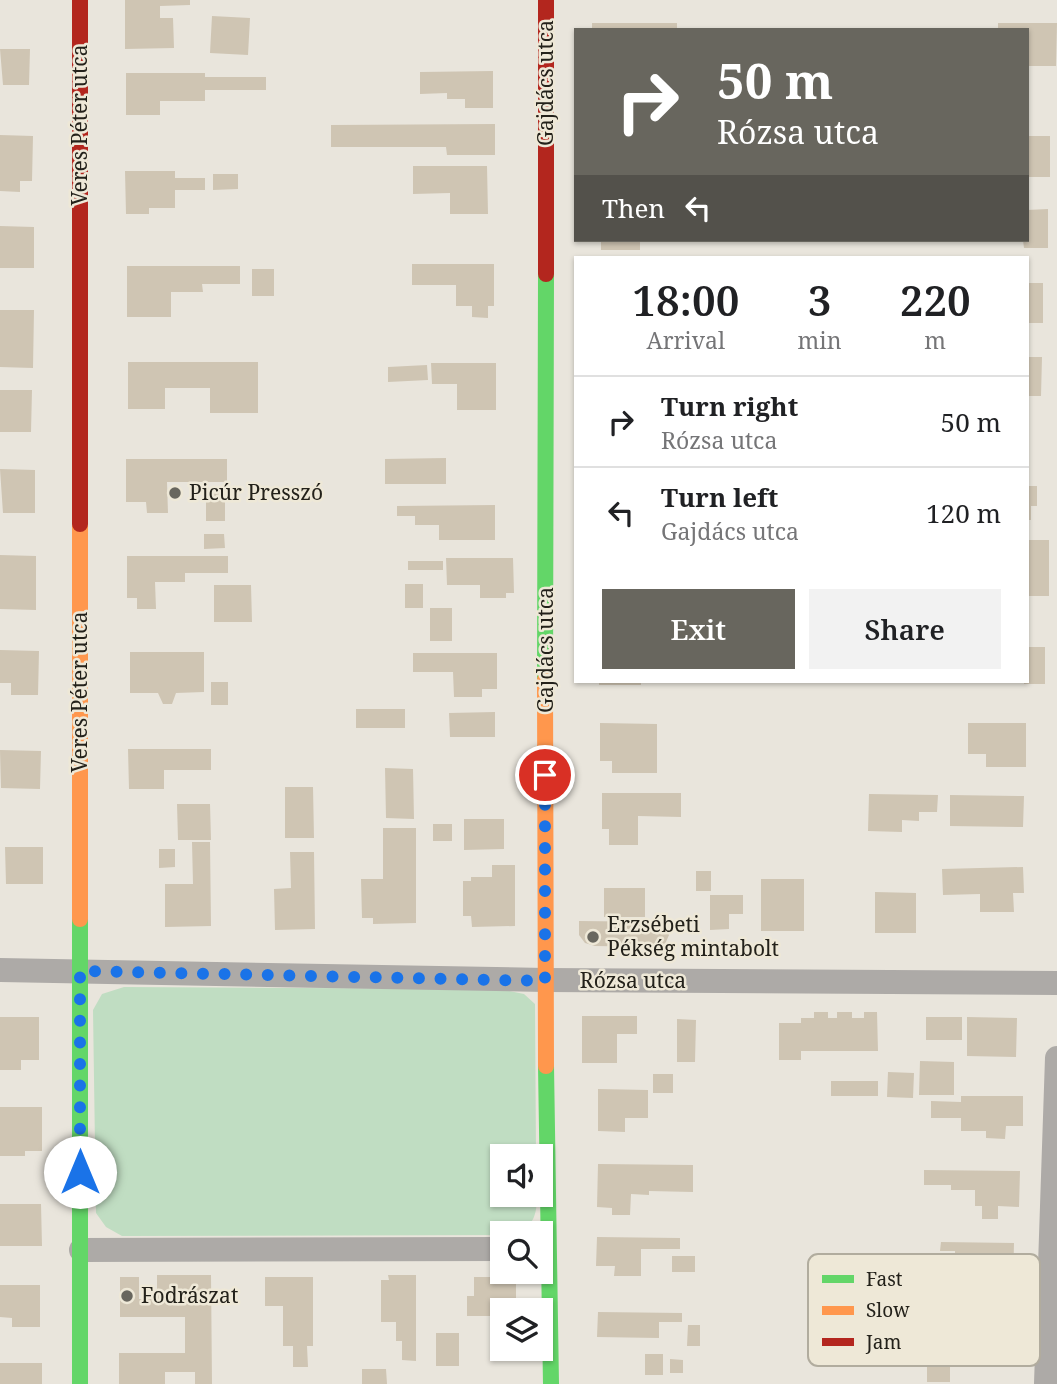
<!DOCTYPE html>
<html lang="en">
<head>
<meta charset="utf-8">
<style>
	:root { --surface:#fff; --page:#f2f2f2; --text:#202124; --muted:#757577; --line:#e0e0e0; --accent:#68665e }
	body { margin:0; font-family:"Noto Serif",serif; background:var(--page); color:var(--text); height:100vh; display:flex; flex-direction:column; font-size:26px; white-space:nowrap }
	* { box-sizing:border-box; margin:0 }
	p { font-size:23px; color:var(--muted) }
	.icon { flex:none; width:38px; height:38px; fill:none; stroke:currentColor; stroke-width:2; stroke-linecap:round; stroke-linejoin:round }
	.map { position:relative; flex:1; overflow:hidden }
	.sheet { position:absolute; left:574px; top:256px; width:455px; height:427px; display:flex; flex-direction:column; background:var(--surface); border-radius:0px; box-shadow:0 2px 5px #0004 }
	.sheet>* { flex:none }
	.banner { position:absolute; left:574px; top:28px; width:455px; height:214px; border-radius:0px; box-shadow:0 2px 5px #0004; background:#68665e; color:#fff; overflow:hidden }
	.tools { position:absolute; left:490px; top:1144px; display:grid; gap:14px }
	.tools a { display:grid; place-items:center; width:63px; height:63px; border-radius:0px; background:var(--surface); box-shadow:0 2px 5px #0004; font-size:35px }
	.pin { position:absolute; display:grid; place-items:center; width:60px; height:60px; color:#fff; margin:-30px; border:4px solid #fff; border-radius:50%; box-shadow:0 2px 7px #0007 }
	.me { position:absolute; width:77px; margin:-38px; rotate:0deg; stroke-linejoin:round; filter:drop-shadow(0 0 5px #0008) }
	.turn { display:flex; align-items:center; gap:24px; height:147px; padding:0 28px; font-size:32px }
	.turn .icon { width:91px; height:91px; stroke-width:2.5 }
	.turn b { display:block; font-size:49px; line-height:60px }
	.then { display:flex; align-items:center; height:66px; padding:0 28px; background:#0003; gap:14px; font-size:26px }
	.eta { display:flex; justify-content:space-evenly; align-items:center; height:119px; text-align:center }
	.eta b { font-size:42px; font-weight:600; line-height:49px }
	.cta { display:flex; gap:14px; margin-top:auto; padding:14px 28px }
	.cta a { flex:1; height:80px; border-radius:0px; background:var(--accent); color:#fff; font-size:28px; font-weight:600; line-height:80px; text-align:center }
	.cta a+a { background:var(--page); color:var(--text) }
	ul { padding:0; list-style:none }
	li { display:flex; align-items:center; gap:21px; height:91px; padding:0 28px; border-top:2px solid var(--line) }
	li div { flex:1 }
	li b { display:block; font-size:26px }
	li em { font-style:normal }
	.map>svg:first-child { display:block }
	.green { fill:#c0ddc2 }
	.building { fill:#cfc5b3 }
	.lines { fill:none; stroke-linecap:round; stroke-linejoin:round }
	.street { stroke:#adaaa7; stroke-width:24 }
	.fast { stroke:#63d668; stroke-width:16 }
	.slow { stroke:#ff974d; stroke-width:16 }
	.jam { stroke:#b3261e; stroke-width:16 }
	.route { stroke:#1a73e8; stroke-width:12; stroke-dasharray:0 21.6 }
	.poi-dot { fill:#68665e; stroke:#eee8d7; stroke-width:2.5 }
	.labels { text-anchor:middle; stroke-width:5; stroke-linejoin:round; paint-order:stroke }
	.street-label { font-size:21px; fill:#23211a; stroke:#eee8d7 }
	.poi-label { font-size:21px; fill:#23211a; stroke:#eee8d7; text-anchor:start }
	.key { fill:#eee8d7; stroke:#b1ac9e; stroke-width:2 }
	.key-label { font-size:19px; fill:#23211a }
</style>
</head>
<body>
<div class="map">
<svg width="1057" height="1384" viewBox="0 0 1057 1384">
	<rect width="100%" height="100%" fill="#e9e5dc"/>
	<path class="green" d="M124,987l376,2 24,5 11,10 1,153h-34v38h35c0,30 -9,35 -35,40l-380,1 -16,-9 -10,-14 -3,-203 9,-16z"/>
	<path class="building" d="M125,0h65v5l-30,1v12h13l1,30 -49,1z
		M212,16l38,2 -2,37 -38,-2z
		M592,23h85v7h-85z
		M998,23h59l-1,43h-29v-36h-29z
		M0,49h30l-1,36h-26z
		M493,71v37h-28v-9h-18v-6l-27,1v-22z
		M126,73h79v4h61v13h-61v11h-45v14h-34z
		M495,124v31h-48l-1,-8h-115v-22z
		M0,135l33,1 -1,45h-12v11l-20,-1z
		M1027,136h23v41h-23z
		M413,166h74l1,48h-38v-21l-37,1z
		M125,171h50v7h30v12h-30v18h-26v6h-23z
		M213,174h25v15l-25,1z
		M1048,209v39h-24l-1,-8h4v-30z
		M0,226l34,1v41h-34z
		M601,240h39v10h-39z
		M412,264h82v42h-6v12l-16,-1v-11h-16v-21h-44z
		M127,266h113v18h-38l1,8h-32v25h-44z
		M252,269h22v27h-22z
		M1027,283h16v40h-16z
		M0,310h34l-1,58 -33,-1z
		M1027,357h15l-1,39h-14z
		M128,362h130v51h-48v-25h-45v21h-37z
		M431,363h65v47h-39v-26h-25z
		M427,365l1,15 -40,2v-15z
		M0,390h32l-1,42h-31z
		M446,458v26h-61v-25z
		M126,459h101v23h-60l1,31h-21l-1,-11h-20z
		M0,469l35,1v43h-32z
		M1027,486h10v20h-6v14h-4z
		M225,487v34h-19v-33z
		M495,505v35h-56v-15h-24v-9h-18v-10z
		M204,534h20l1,14 -21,1z
		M1027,540h22v56h-22z
		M0,555l36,1v54l-36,-1z
		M127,556h101v17h-43v9h-30l1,27h-19v-11h-10z
		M446,558h67l1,35h-8v5h-26v-13h-33z
		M408,561h35v9h-35z
		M405,584h18v24h-18z
		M214,585h37l1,37h-38z
		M430,608h22v33h-22z
		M1027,647h18v37h-21v-3h3z
		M0,650l39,1 -1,44h-27v-12h-11z
		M130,652h74v40l-28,1 -4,11h-9l-5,-11h-28z
		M413,653h84v36h-15v8h-28l-1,-25h-40z
		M599,681h42v4h-42z
		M211,682h17v23h-17z
		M356,709h49v19h-49z
		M495,712v25h-45l-1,-24z
		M600,723l57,1v49h-45v-12h-12z
		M968,723h58v44h-40v-13h-18z
		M128,749h83v21h-47v19h-35z
		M0,750l41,1 -1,38 -39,-1z
		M385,768l28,1 1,50 -28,-1z
		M285,787h28l1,51h-29z
		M602,793h79v24l-43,-1v29h-29v-16h-7z
		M869,794l69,1 -1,17h-18v9l-17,-1v12l-34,-1z
		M950,795l74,1 -1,31 -73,-1z
		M177,804h33l1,36h-33z
		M464,819h40v30l-40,1z
		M433,824h19v17h-19z
		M383,828h33v95l-43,1v-6h-11l-1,-39h22z
		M192,842h18l1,84 -46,1v-43h28z
		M5,847h38v37h-37z
		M159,849h16v18l-16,1z
		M290,852h24l1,77 -40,1 -1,-41 17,-1z
		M492,865h23v61l-43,1 -1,-11h-8v-35h8v-4h21z
		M1023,867l1,26h-11l1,19h-34v-18l-37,1 -1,-26z
		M696,871h15v20h-15z
		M761,879h43v52h-43z
		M604,888h41v29h-41z
		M875,892l41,1v40h-41z
		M710,895h33v19h-14v15l-19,1z
		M579,921l89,1 1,13 -4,9 -9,3 -61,-1 -10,-3 -6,-8z
		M814,1012h14v6h9v-6h15v6h12v-6h13l1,39h-77v9h-22v-37h22v-5h13z
		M582,1016h55v18h-20v29h-35z
		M0,1017h39v43h-18v10h-21z
		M926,1017h36v23h-36z
		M967,1017l50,1 -1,39 -49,-1z
		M677,1019l19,1 -1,42h-18z
		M920,1061l34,1v33h-35z
		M888,1072l26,1 -1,25 -26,-1z
		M653,1074h20v19h-20z
		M831,1081h47v15h-47z
		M598,1089l50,1v28h-23v14l-27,-1z
		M961,1096h62v30h-17l-1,13 -19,-1v-7h-25v-13h-30v-17l30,1z
		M0,1107h42v44h-17v5h-25z
		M598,1164l95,1v27l-44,-1v4l-18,-1 -1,21h-18v-7l-15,-1z
		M924,1170l96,1 -1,36 -21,-1v13h-16v-13h-7v-16h-24v-5h-27z
		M0,1204h41l1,42h-42z
		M597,1237l83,1v11h-39v27h-27l1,-10h-19z
		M941,1242l73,1 -1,42 -41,-1v-20h-17v-13h-15z
		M672,1256h23v16h-23z
		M157,1275h54l1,109h-17v-12h-30v12h-46v-31h66v-36h-65v-40h19v22h18z
		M388,1275h28v86l-14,-1v-19h-6v-19h-15v-42h8z
		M265,1277h48v69h-6l1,21h-15v-21h-10v-40h-18z
		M474,1277h42v34h-14v9h-10v-4h-25v-20h7z
		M0,1285h40v42h-28v-9l-12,-1z
		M598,1312l84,1v9h-23v16l-62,-1z
		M688,1325h12v21h-13z
		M436,1333h23v33h-23z
		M645,1354h18v21h-18z
		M670,1359l13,1v13h-13z
		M0,1363h42v21h-42z
		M927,1365l23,1v16h-23z
		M362,1369h24l1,15h-25z"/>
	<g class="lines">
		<path class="street" d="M0,970l545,10 512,3
			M81,1250l421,-1
			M1046,1384l11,-326"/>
		<path class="fast" d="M545,680l1,-406
			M80,919v465
			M546,1066l5,318"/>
		<path class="slow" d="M80,524v395
			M545,680l1,386"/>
		<path class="jam" d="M80,0v524
			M546,274v-274"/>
	</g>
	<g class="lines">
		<path class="route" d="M80,1172v-201l465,10v-206"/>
	</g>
	<g class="poi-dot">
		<circle cx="175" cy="493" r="7"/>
		<circle cx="593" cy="937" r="7"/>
		<circle cx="127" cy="1296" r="7"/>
	</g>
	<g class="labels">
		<g class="street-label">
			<text transform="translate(546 83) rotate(-90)" y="7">Gajdács utca</text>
			<text transform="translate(80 125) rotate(-90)" y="7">Veres Péter utca</text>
			<text transform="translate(546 650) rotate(-90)" y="7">Gajdács utca</text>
			<text transform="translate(80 692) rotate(-90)" y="7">Veres Péter utca</text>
			<text x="633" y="988">Rózsa utca</text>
		</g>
		<g class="poi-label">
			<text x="189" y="500">Picúr Presszó</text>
			<text x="607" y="932">Erzsébeti<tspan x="607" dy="24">Pékség mintabolt</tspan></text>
			<text x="141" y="1303">Fodrászat</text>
		</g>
	</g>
	<rect x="808" y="1254" width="232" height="112" rx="10" class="key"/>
	<rect x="822" y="1275" width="32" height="8" fill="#63d668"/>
	<rect x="822" y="1306" width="32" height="9" fill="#ff974d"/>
	<rect x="822" y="1338" width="32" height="8" fill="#b3261e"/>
	<g class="key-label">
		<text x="866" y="1286">Fast</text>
		<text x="866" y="1317">Slow</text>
		<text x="866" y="1349">Jam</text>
	</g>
</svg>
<div class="tools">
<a><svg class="icon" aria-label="sound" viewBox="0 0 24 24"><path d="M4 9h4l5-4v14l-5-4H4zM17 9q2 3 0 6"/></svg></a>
<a><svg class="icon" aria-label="search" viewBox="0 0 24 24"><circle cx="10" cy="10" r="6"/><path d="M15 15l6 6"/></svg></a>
<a><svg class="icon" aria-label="layers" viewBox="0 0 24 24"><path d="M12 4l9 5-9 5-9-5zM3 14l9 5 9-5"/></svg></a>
</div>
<div class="pin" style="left:545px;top:775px;background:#d93025"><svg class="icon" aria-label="arrive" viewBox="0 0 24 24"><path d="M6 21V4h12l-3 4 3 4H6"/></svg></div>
<svg class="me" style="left:80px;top:1172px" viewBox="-20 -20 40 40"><circle r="19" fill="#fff"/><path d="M0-13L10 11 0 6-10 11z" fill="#1a73e8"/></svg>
<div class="banner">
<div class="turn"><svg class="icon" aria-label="right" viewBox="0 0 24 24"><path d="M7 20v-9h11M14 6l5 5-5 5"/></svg><div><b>50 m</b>Rózsa utca</div></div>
<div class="then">Then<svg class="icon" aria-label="left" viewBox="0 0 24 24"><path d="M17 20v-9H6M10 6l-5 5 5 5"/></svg></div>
</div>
<section class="sheet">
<div class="eta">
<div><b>18:00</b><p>Arrival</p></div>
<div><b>3</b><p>min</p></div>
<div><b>220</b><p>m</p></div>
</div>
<ul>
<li><svg class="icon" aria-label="right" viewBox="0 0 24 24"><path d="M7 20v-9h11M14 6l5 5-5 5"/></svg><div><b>Turn right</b><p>Rózsa utca</p></div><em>50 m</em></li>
<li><svg class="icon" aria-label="left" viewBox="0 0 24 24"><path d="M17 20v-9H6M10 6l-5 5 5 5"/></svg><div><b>Turn left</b><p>Gajdács utca</p></div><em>120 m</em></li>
</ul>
<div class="cta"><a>Exit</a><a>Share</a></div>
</section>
</div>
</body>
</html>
